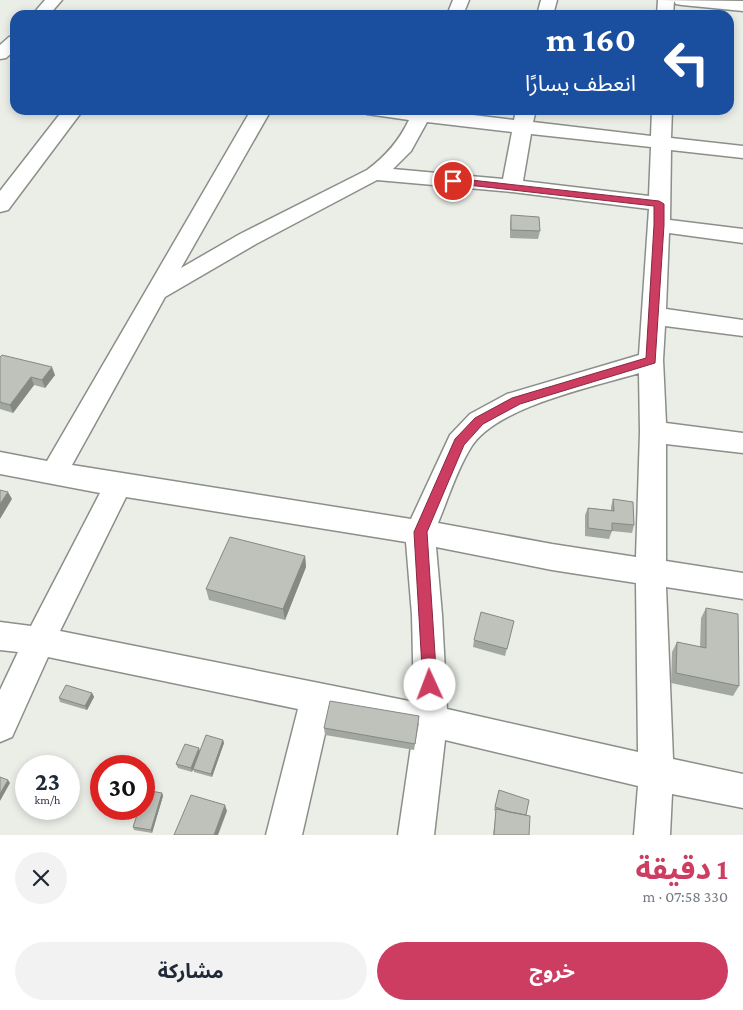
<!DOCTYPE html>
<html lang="ar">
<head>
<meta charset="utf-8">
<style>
	:root { --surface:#fff; --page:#f2f2f3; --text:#1f2937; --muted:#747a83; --accent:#cd3d62 }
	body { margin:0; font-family:"Crimson Pro","Noto Sans Arabic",serif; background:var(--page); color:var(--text); direction:rtl; height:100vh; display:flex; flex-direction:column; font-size:19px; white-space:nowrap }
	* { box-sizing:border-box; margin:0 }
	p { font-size:16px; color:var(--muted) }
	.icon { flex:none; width:28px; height:28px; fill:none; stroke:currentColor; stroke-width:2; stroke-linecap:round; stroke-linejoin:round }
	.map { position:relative; height:835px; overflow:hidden; direction:ltr }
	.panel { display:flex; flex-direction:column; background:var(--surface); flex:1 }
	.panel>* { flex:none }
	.hud { position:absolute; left:10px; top:10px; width:724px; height:105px; border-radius:15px; box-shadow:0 2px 8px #0003; direction:rtl; background:#1a4fa0; color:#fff; overflow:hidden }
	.speed { position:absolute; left:15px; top:755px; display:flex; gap:10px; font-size:25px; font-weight:700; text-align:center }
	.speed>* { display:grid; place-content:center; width:65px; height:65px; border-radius:50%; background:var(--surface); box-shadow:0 2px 8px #0003; line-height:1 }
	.speed small { font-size:12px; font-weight:400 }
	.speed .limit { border:8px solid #d22; background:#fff; color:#111 }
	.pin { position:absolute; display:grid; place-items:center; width:42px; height:42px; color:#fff; margin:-21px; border:2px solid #fff; border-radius:50%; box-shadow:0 1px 5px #0007 }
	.me { position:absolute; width:55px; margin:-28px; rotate:358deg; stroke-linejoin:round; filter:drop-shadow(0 0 4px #0008) }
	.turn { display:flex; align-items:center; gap:18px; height:105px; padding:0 15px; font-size:22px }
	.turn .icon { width:65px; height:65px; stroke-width:2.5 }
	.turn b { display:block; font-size:35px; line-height:42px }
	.round { display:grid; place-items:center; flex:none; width:52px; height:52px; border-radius:26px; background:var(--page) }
	.headline { display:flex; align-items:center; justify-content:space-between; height:85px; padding:0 15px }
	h1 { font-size:30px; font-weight:700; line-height:38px; color:var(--accent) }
	.button { display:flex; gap:10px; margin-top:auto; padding:10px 15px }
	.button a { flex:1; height:58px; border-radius:30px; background:var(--accent); color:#fff; font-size:20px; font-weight:700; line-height:58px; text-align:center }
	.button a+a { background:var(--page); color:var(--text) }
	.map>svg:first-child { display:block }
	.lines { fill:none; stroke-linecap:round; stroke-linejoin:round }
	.minor-casing { stroke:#8b8f89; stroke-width:3 }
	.minor { fill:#fff; fill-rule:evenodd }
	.wall { fill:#a3a7a1 }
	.shaded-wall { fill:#858883 }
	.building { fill:#bec2bb; stroke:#858883 }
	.route { fill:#cd3d62; stroke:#852840 }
</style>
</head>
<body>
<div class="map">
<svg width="743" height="835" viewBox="0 0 743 835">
	<rect width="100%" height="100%" fill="#eaeee7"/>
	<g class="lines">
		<defs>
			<path id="minor" d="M45,0h17l-13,15h-17z
				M453,0h16l-6,15h-16z
				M541,0h16l-4,15h-16z
				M658,0l85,1v10l-61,-6 -6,-1 -2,-3 -1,14h-16z
				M15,36v14l-9,8 -6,1v-14l9,-8z
				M63,110h20l-75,100 -8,2v-21z
				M251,110h20l-90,158 59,-34 127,-64c19,-14 32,-29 42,-50l-42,-6 -3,-4h68l82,10 2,-10h20l-3,12 118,14 1,-26h20l-1,28 72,8v12l-72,-8 -1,70 73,9v14l-74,-10 -3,76 77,11v16l-78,-10 -2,34 3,63 77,10v20l-77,-9v117l77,12v26l-77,-12 7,172 70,15v34l-71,-14 -2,41h-36l4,-49 -193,-46 -11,95h-36l15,-102 -84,-17 -27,119h-36l32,-126 -250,-52 -36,80 -12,5v-52l18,-38 -18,-2v-28l31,4 69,-133 -100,-19v-22l47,9zM427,122l85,10 -9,47 -110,-10 18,-18zM531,134l120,13 -2,49 -126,-15zM377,180l135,12 137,17 -10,146 -132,39 -37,20 -20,21 -39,84 -339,-54 93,-168 91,-53zM639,373l1,59 -4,125 -84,-13 -114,-21c10,-24 18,-51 32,-74 23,-42 124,-62 169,-76zM126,497l280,45 6,73 2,87 -354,-71zM436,547l116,23 84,13 2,169 -191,-43 -5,-94z"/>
		</defs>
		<use href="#minor" class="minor-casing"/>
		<use href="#minor" class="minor"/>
	</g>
	<path class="wall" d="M511,215l29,16 -2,8 -28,-1v-14z
		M0,357l55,18 -10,13 -11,-3 -21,28 -13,-4z
		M613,499l21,26 -2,8 -20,-2 -3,8 -24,-3v-21l3,-7 23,2v-3z
		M305,556l1,11 -21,53 -76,-20 -3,-11z
		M706,608l33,78 -6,10 -62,-13 1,-31 5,-10 23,5 1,-29z
		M514,621l-9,35 -32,-9 1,-7z
		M92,693l2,4 -7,13 -27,-8 -1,-4z
		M419,723l-5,27 -89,-15 -1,-7z
		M223,740l1,3 -12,34 -18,-5 -1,-3 -1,3 -14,-4 -2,-4z
		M499,790l27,25 3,20h-36l3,-24 -2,-1z
		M162,793l1,3 -11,37 -18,-3 -1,-3z"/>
	<path class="shaded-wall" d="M52,367l3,8 -10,13 -3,-8z
		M31,377l3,8 -21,28 -3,-8z
		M8,492l4,7 -12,20v-15z
		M305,556l1,11 -21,53 -2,-11z
		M92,693l2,4 -7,13 -2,-4z
		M223,740l1,3 -12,34 -1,-3z
		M199,748l1,3 -8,21 -1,-4z
		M8,780l2,3 -10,18v-7z
		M162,793l1,3 -11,37 -1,-3z
		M225,805l2,6 -9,24h-4z"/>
	<path class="building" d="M511,215l28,2 1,14 -29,-1z
		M2,355l50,12 -10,13 -11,-3 -21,28 -10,-3v-45z
		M0,490l8,2 -8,12z
		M613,499l20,3 1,23 -22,-2v8l-24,-3v-20l26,3z
		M230,537l75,19 -22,53 -77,-20z
		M706,608l32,6 1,72 -63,-13 1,-31 29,6z
		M481,612l33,9 -7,28 -33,-9z
		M66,685l26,8 -7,13 -26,-8z
		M330,701l89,15 -4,28 -91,-16z
		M206,735l17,5 -12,34 -18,-5z
		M185,744l14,4 -8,20 -15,-4z
		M0,777l8,3 -8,14z
		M145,790l17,3 -11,37 -18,-3 6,-18h5v-15z
		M499,790l30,10 -3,15 -17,-3 -14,-5z
		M191,795l34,10 -11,30h-40z
		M496,809l34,7 -1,19h-35z"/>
	<path class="route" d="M453,178l206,23 5,3v21l-9,138 -135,41 -37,20 -19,21 -37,87 10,153 -2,5 -5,2 -5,-2 -2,-5 -9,-153 41,-93 20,-21 37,-20 134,-40 8,-133v-19l-204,-23 -2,-2z"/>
</svg>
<div class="speed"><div>23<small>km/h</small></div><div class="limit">30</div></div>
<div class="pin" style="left:453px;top:181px;background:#d93025"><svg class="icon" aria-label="arrive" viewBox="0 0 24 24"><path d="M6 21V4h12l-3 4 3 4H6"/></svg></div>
<svg class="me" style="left:430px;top:685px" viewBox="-20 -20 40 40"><circle r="19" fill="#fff"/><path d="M0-13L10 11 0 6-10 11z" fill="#cd3d62"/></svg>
<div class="hud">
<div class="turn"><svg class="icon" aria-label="left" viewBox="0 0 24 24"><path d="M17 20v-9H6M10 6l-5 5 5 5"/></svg><div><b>160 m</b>انعطف يسارًا</div></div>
</div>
</div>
<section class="panel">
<div class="headline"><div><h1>1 دقيقة</h1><p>330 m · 07:58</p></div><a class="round"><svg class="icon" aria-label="close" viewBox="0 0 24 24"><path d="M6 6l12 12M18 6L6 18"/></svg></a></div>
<div class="button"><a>خروج</a><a>مشاركة</a></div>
</section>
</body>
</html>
